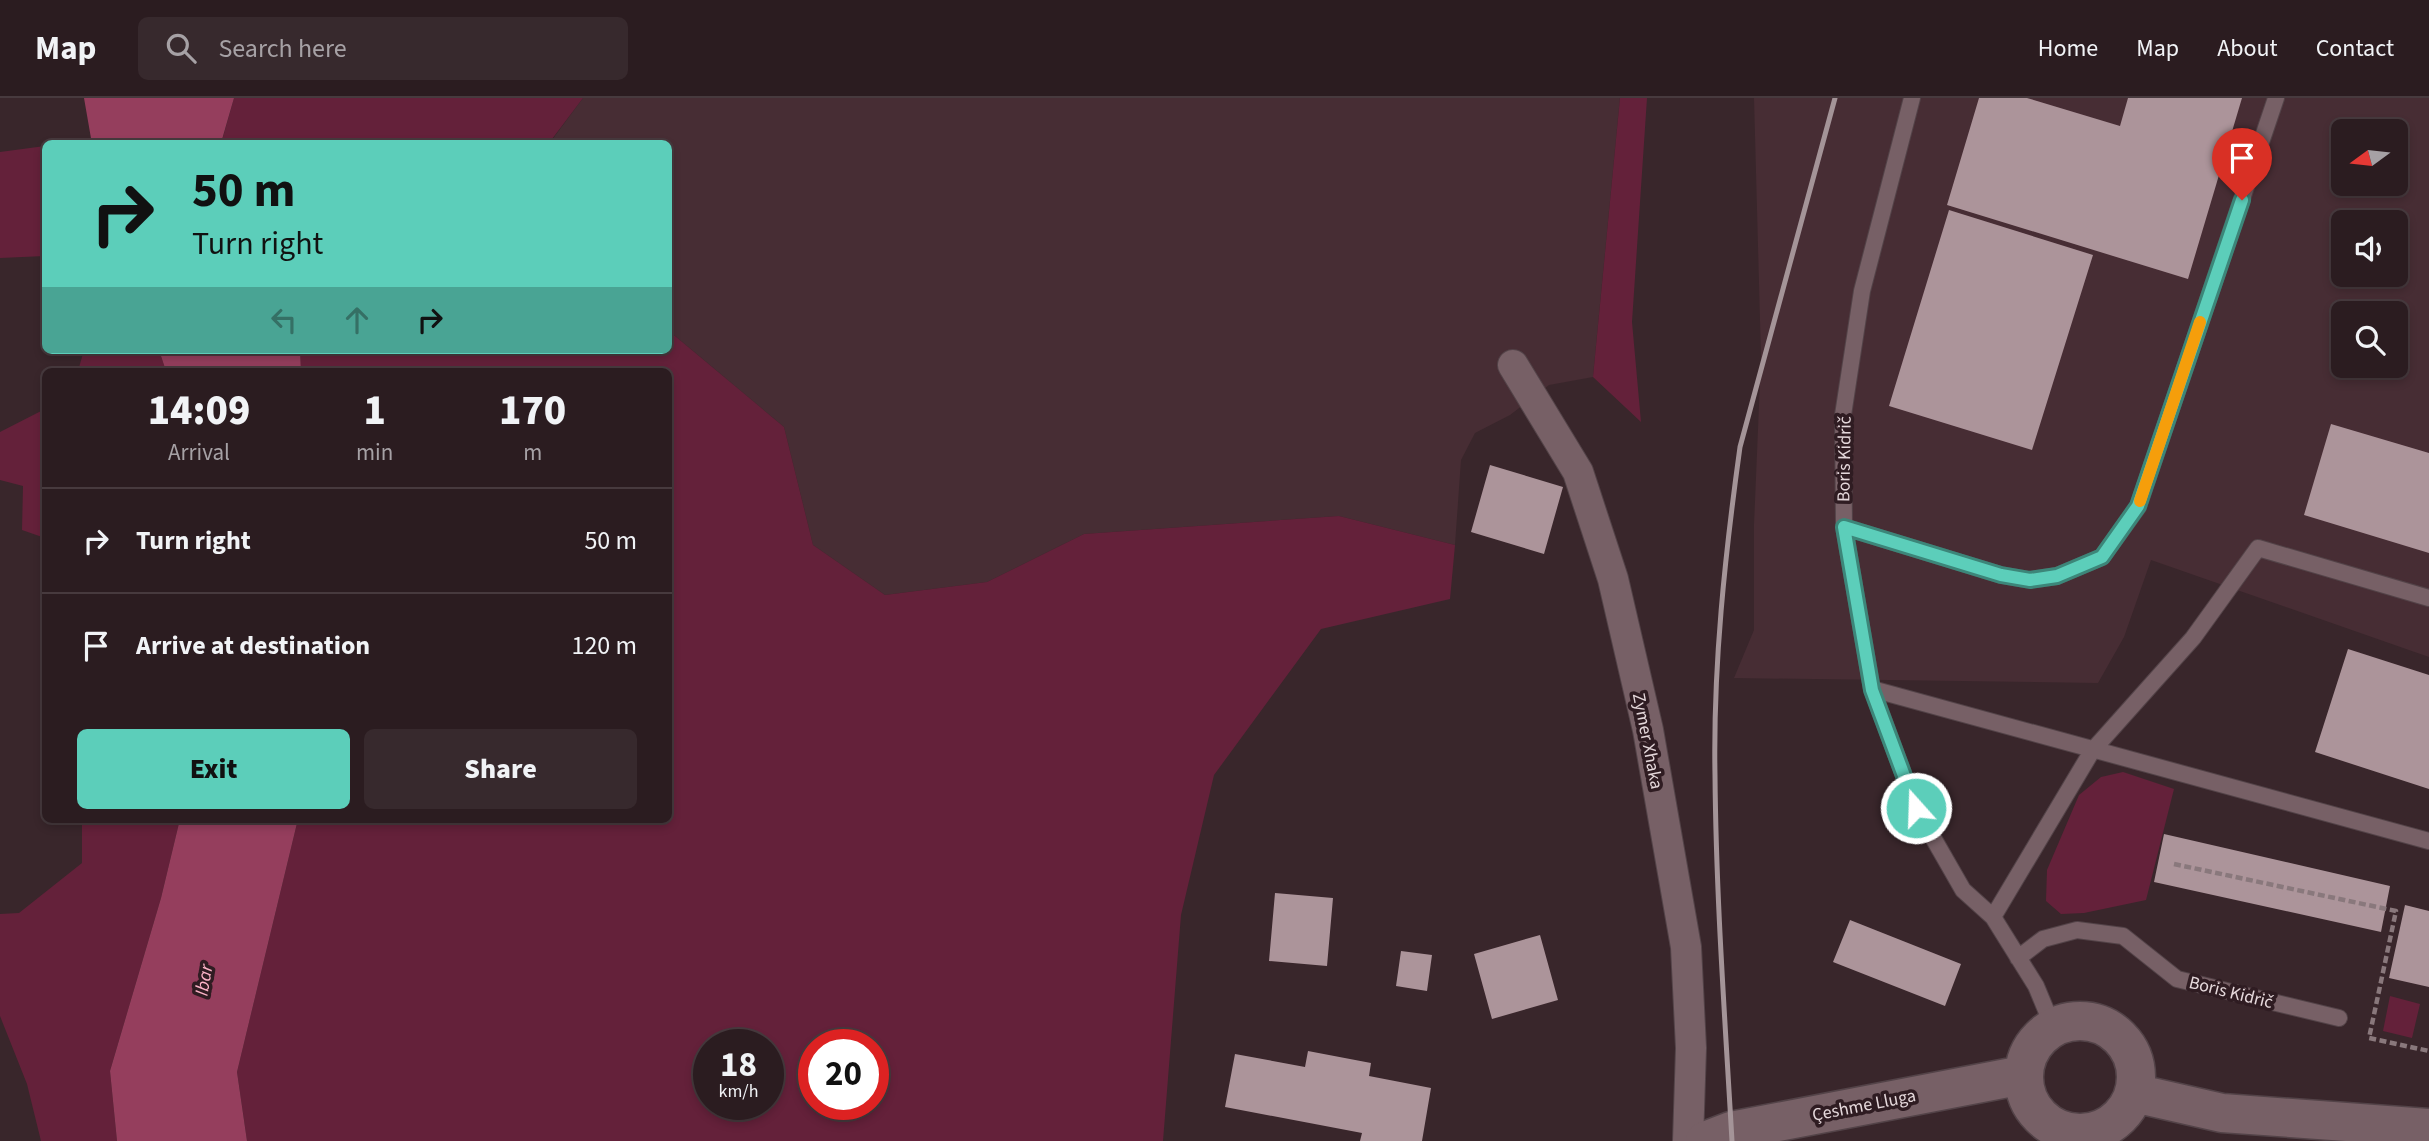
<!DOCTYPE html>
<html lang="en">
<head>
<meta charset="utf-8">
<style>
	:root { --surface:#2b1c20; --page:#37292d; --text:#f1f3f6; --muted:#a6a1a5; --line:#473a3e; --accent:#5cceba }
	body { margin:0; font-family:"Source Sans 3",sans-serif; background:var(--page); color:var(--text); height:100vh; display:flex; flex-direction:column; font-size:26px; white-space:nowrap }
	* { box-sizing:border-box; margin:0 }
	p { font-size:23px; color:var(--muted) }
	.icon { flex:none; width:38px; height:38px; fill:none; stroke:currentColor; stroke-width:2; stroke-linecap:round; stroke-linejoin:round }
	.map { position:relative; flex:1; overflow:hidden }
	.side { position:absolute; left:42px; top:270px; width:630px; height:455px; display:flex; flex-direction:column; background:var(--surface); border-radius:10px; box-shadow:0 4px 10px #0003,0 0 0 2px var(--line) }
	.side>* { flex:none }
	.hud { position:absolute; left:42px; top:42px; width:630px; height:214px; border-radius:10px; box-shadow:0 4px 10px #0003,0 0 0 2px var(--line); background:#5cceba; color:#111; overflow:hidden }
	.needle { width:46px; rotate:255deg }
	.tools { position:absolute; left:2331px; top:21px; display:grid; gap:14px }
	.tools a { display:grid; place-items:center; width:77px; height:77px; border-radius:10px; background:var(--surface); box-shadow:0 4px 10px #0003,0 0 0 2px var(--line); font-size:35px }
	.speed { position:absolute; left:693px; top:931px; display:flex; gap:14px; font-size:35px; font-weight:700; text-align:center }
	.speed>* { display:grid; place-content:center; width:91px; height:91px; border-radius:50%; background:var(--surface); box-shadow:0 4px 10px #0003,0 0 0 2px var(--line); line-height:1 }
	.speed small { font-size:18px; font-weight:400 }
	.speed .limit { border:10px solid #d22; background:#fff; color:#111 }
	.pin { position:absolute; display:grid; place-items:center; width:60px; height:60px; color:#fff; margin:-72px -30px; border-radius:50% 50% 50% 0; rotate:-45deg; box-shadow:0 0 7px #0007 }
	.pin .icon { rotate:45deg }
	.me { position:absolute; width:77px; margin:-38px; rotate:340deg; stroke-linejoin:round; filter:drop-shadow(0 0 5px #0008) }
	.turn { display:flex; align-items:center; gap:24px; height:147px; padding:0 35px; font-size:32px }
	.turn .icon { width:91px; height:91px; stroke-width:2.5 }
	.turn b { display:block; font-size:49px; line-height:60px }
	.lanes { display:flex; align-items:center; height:66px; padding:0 35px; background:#0003; justify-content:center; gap:35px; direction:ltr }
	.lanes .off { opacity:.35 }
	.eta { display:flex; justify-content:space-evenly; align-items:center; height:119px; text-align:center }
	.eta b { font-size:42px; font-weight:800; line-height:49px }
	.action { display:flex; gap:14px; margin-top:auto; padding:14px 35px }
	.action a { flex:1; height:80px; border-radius:10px; background:var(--accent); color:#111; font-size:28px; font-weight:800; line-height:80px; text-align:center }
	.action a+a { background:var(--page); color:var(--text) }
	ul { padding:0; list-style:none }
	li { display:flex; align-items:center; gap:21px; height:105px; padding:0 35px; border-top:2px solid var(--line) }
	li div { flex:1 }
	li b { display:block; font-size:26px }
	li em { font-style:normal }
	header { display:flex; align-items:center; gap:42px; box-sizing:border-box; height:98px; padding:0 35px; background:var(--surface); border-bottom:2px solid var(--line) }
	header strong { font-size:33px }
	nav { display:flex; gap:38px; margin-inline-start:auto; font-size:24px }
	.search { width:490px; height:63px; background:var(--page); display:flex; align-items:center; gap:18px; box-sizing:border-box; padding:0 24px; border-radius:10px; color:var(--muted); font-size:26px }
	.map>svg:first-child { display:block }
	.built { fill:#472d34; fill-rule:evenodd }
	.green { fill:#64213a; fill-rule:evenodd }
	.water { fill:#953e5d }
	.building { fill:#ac949a }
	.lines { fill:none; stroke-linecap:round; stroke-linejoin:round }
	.service-casing { stroke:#534348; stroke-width:18 }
	.minor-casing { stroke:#534348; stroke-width:32 }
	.secondary-casing { stroke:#534348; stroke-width:41 }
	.path { stroke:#89787c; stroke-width:4.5; stroke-dasharray:7 3.5; stroke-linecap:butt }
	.service { stroke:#776066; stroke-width:16 }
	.minor { stroke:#776066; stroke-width:30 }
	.secondary { stroke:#776066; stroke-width:38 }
	.rail { stroke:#a49498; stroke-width:5 }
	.route-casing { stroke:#3c8679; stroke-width:18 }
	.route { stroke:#5cceba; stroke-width:12 }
	.slow { stroke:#f59e0b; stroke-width:12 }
	.labels { text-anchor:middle; stroke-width:7; stroke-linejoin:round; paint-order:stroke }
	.street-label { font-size:18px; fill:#e5d8db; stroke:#2f1c22 }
	.water-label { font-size:19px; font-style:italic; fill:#fdb3c8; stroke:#2f1c22 }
</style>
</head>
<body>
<header>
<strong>Map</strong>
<div class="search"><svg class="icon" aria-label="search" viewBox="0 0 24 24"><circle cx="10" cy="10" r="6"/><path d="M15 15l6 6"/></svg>Search here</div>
<nav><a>Home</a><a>Map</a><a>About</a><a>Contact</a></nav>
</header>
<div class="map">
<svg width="2429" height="1043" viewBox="0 0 2429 1043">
	<rect width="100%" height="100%" fill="#39262b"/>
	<path class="built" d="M583,0h1037l-27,279 -44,8 -39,30 -35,18 -14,27 -6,85 -116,-29 -255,18 -97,48 -102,13 -72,-50 -29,-118 -115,-96 -1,-187h-119z
		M1754,0h675v559l-278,-97 -27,77 -26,46 -364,-5 20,-48v-105l7,-168zM2343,33h53v53h-53zM2343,124h53v53h-53zM2343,215h53v53h-53z"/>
	<path class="green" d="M234,0h349l-34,45 -328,1z
		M1620,0h27l-15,224 9,100 -48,-45z
		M45,48v110l-45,2v-106z
		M669,233l115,96 29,118 72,50 102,-13 97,-48 255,-18 116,29 -5,54 -129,30 -107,146 -33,140 -18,226h-916l-10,-69 61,-253h370v-448h-367l-1,-21h368zM709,947h59v59h-59zM814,947h59v59h-59z
		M84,252h75l7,21h-88z
		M45,311v129l-23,-8 1,-44 -23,-6v-48z
		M2123,674l51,17 -28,111 -62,13 -23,1 -15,-13 1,-31 32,-75 22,-18z
		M82,721h98l-19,79 -51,173 7,70h-76l-14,-57 -27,-68v-102l19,-1 63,-50z
		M2390,898l30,8 -8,34 -29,-7z"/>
	<path class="water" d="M84,0h150l-13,45 -129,1z
		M159,252h141l1,21h-135z
		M180,721h118l-61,253 10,69h-130l-7,-70 51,-173z"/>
	<path class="building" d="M1979,0h48l93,28 8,-28h114l-54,181 -241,-74z
		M1949,112l144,45 -61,195 -143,-44z
		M2331,326l98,29v100l-125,-38z
		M1490,367l73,22 -19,67 -73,-22z
		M2348,551l81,26v114l-114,-37z
		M2164,736l226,52 -9,46 -227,-50z
		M1275,795l58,5 -6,68 -58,-5z
		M2405,807l24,6v76l-40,-9z
		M1850,822l111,44 -16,42 -112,-44z
		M1540,837l18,65 -66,19 -18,-65z
		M1401,853l31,4 -5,36 -31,-5z
		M1308,953l63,12 -2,13 62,12 -9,53h-62l2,-8 -137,-26 10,-53 70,13z"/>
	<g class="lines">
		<defs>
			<path id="service" d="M1912,0l-50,193 -19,124 1,112 28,162 44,119 47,82 30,27 43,69 17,41
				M1844,429l157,48 29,5 27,-4 45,-19 36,-50 138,-409
				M1872,591l557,152
				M1993,819l99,-166 101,-113 65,-90 171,50
				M2018,860l25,-19 34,-9 46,6 54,43 162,39"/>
			<path id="minor" d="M1513,267l65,107 35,107 35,151 38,217 5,101 -3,93
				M2090,1035l1,8"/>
			<path id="secondary" d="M2024 979a56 56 0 1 1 112 0a56 56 0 1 1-112 0Z
				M2134,995l88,20 207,15
				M1705,1043l26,-10 292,-56"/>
		</defs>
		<use href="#service" class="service-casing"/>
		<use href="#minor" class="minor-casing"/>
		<use href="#secondary" class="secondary-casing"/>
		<path class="path" d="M2174,766l222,47 -27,127 60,13"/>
		<use href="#service" class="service"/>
		<use href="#minor" class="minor"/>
		<use href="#secondary" class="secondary"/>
		<path class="rail" d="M1732,1043c-7,-122 -16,-244 -17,-366 -2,-109 10,-220 25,-328l95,-349"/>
	</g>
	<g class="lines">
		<defs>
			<path id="route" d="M1916,710l-44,-118 -28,-163 157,48 29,5 27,-4 45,-19 36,-51 104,-306"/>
		</defs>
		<use href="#route" class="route-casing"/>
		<use href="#route" class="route"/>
		<path class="slow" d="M2140,403l60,-179"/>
	</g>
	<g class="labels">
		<g class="street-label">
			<text transform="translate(1844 361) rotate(-89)" y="6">Boris Kidrič</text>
			<text transform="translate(1648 643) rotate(79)" y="6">Zymer Xhaka</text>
			<text transform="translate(2231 894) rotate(14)" y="6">Boris Kidrič</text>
			<text transform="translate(1864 1007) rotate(-11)" y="6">Çeshme Lluga</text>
		</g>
		<g class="water-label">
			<text transform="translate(203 882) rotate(-80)" y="7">Ibar</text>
		</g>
	</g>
</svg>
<div class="tools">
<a><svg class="needle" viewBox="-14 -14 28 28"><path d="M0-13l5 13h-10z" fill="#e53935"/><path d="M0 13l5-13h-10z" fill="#a6a1a5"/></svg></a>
<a><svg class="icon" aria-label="sound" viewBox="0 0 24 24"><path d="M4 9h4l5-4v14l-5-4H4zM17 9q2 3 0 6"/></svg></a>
<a><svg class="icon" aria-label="search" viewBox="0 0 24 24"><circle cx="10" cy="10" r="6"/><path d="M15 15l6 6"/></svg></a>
</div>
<div class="speed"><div>18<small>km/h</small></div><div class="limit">20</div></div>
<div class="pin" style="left:2242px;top:102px;background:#d93025"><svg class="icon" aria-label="arrive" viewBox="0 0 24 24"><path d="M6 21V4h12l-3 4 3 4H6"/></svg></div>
<svg class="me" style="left:1916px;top:710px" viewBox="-20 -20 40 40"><circle r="17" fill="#5cceba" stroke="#fff" stroke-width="3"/><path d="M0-11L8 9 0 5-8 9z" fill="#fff"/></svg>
<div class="hud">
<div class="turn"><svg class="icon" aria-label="right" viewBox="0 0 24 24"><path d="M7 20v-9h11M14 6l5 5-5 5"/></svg><div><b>50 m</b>Turn right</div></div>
<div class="lanes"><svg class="icon off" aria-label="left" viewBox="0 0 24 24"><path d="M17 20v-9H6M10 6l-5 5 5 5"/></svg><svg class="icon off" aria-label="ahead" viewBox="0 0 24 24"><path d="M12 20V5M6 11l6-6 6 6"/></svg><svg class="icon" aria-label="right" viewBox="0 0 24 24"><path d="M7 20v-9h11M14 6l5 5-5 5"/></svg></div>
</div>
<section class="side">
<div class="eta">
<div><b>14:09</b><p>Arrival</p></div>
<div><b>1</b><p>min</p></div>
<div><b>170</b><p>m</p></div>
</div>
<ul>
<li><svg class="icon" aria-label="right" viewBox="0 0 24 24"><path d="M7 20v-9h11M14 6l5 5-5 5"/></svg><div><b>Turn right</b></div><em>50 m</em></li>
<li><svg class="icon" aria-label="arrive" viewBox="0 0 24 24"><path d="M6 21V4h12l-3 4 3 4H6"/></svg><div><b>Arrive at destination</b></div><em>120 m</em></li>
</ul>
<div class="action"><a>Exit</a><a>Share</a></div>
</section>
</div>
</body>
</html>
